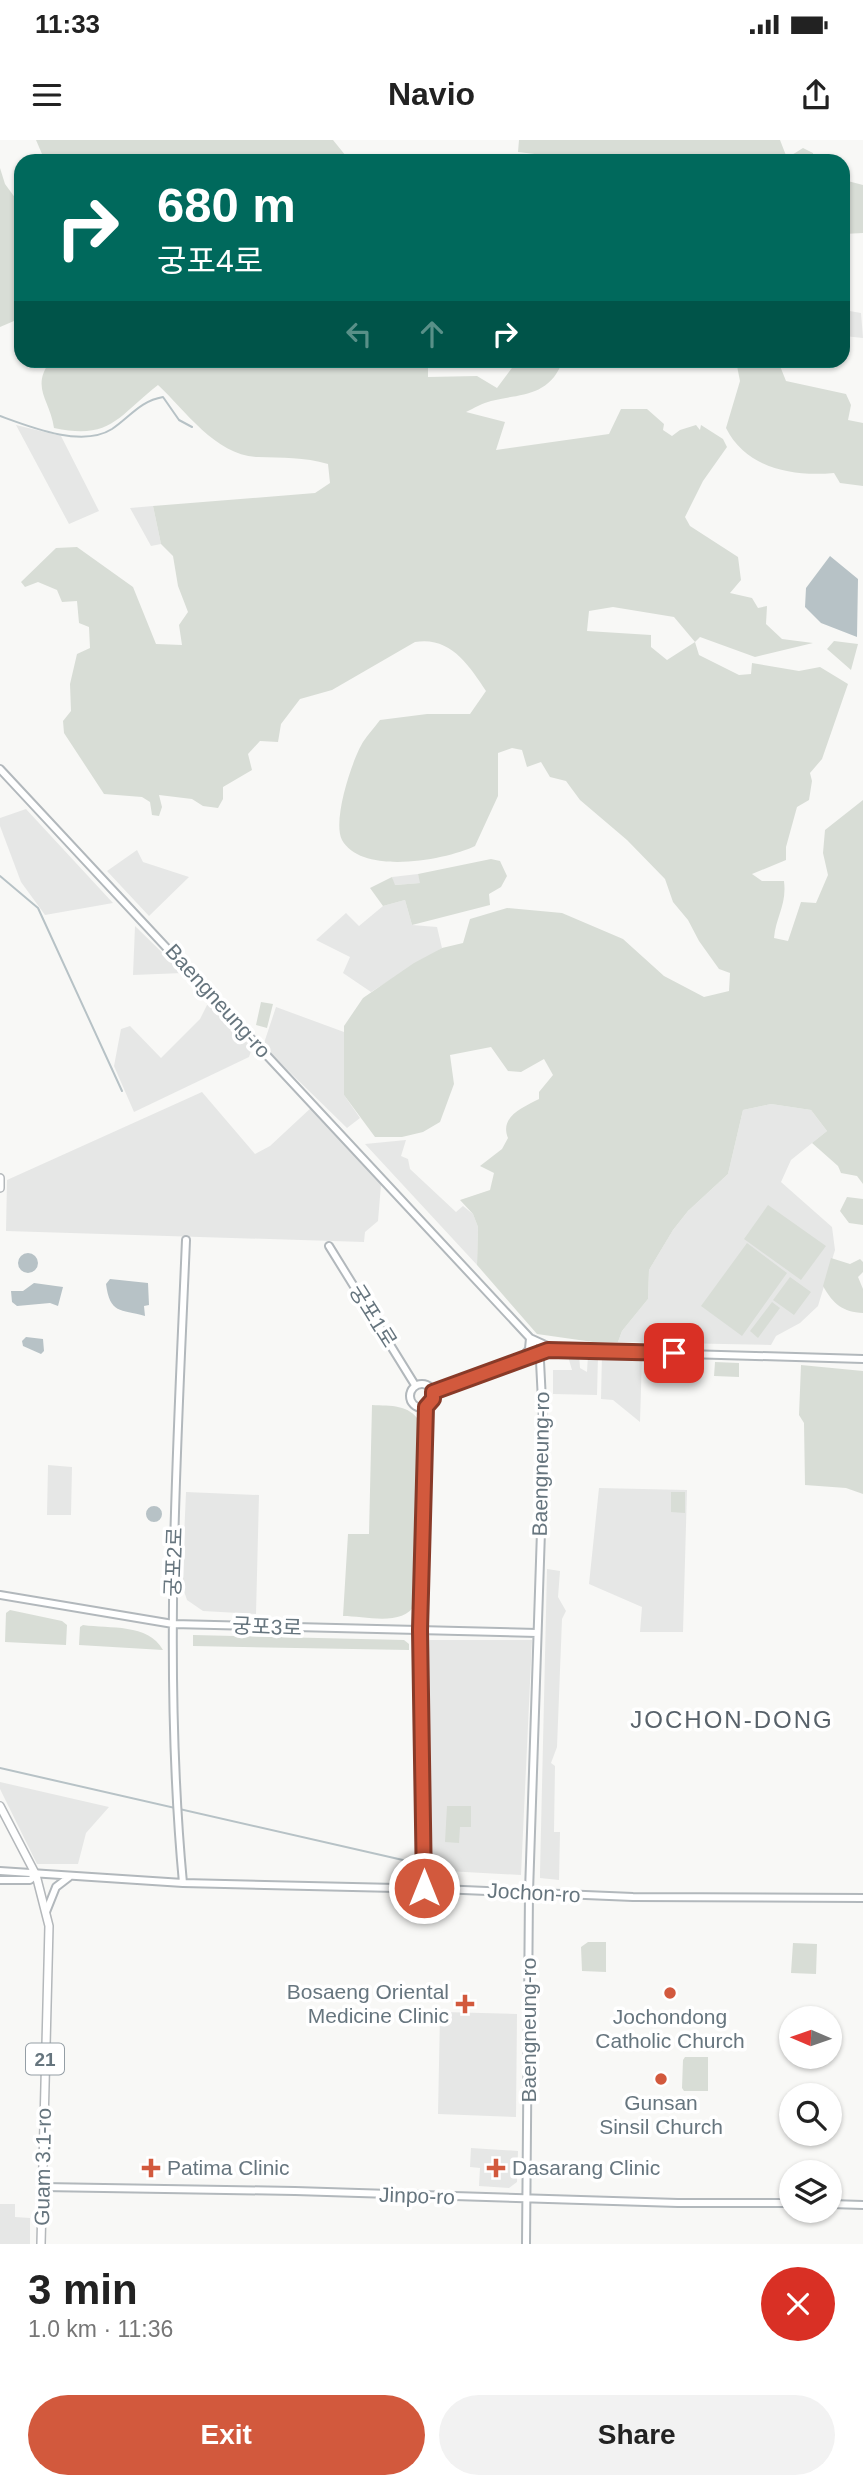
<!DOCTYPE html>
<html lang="en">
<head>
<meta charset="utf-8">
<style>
	:root { --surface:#fff; --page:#f2f2f2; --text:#222; --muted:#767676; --accent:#d2593d }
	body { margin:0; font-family:Arial,"Noto Sans KR",sans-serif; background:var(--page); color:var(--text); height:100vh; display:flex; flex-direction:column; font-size:26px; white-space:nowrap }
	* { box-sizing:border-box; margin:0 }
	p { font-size:23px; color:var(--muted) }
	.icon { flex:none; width:38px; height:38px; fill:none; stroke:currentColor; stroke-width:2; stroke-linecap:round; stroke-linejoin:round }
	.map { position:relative; height:2104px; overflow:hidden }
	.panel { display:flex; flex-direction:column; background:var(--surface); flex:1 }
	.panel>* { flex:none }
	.top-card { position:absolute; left:14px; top:14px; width:836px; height:214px; border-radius:21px; box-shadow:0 2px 5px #0004; background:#00695c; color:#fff; overflow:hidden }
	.needle { width:46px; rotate:272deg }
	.buttons { position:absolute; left:779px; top:1866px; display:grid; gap:14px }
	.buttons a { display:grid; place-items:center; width:63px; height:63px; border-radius:50%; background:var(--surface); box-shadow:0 2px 5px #0004; font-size:35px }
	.pin { position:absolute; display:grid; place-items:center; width:60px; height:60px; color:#fff; margin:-30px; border-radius:14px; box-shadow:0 4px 10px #0006 }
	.me { position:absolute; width:77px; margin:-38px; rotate:0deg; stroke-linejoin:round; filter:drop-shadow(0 0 5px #0008) }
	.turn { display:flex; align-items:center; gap:24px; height:147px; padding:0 28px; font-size:32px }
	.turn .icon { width:91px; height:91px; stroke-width:2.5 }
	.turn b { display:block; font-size:49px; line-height:60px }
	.lanes { display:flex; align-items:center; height:66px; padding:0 28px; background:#0003; justify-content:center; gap:35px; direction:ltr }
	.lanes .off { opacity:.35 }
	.round { display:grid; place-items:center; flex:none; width:74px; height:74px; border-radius:37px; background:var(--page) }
	.headline { display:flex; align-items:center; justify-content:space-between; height:119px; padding:0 28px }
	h1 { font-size:42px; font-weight:600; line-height:52px }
	.cta { display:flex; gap:14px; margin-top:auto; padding:14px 28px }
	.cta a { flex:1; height:80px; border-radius:42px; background:var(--accent); color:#fff; font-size:28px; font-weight:600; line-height:80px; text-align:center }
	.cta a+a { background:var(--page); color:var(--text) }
	.status { display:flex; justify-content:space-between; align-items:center; height:49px; padding:0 35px; background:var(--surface); direction:ltr }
	.status svg { height:19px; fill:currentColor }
	header { display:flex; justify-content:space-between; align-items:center; height:91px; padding:0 28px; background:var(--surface); font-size:32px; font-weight:600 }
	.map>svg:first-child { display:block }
	.built { fill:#e6e7e6 }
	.green { fill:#d8ddd6; fill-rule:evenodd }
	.water { fill:#b7c2c6 }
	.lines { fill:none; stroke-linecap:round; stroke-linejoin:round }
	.stream { stroke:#b7c2c6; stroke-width:2 }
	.secondary-casing { stroke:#b2b8bc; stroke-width:10 }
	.primary-casing { stroke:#b4b8bb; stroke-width:10 }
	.secondary { stroke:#fff; stroke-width:6 }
	.primary { stroke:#fff; stroke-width:7 }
	.route-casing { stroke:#883a28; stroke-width:18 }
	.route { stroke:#d2593d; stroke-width:12 }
	.poi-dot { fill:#d2593d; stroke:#fff; stroke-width:2.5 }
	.labels { text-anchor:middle; stroke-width:7; stroke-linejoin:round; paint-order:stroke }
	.shield { fill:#fff; stroke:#949ea5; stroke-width:2 }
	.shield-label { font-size:19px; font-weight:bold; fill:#66757e }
	.street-label { font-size:21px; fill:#66757e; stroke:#fff }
	.poi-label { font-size:21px; fill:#66757e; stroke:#fff }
	.quarter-label { font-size:24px; letter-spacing:2px; fill:#58626a; stroke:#fff }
</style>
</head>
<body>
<div class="status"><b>11:33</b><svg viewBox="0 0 49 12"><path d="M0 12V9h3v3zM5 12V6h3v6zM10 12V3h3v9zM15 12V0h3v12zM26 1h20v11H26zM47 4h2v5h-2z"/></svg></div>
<header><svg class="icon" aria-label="menu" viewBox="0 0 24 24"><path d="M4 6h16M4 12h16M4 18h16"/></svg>Navio<svg class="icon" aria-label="share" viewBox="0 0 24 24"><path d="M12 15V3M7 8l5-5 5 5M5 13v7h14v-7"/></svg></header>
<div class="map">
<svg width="863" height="2104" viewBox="0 0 863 2104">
	<rect width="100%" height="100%" fill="#f8f8f6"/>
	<path class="built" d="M844,170l17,3 2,25 -19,-2z
		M16,285l45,11 38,75 -30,13z
		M153,366l8,38 -10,2 -21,-38z
		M26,669l87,94 -68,12 -24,-33 -21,-56v-8z
		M137,710l6,12 46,15 -40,39 -42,-45z
		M418,734l3,9 -27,2 -2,-8z
		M405,760l7,25 25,2 5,21 -71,44 -28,-19 7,-16 -34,-17 30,-27 13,13 24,-20z
		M135,786l48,47 -50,2z
		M209,861l43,47 -3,9 -115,55 -20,-46 7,-37 9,-3 31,32 39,-39z
		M276,867l68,25v63l16,23 -13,10 -84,-82z
		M202,952l53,62 15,-8 43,-40 68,79 -3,36 -13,11 -1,10 -358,-11 1,-51z
		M771,964l40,6 16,21 -36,29 -10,22 51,45 3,23 -17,56 -18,17 -24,13 -5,9 -153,-3 4,-11 26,-32 1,-29 24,-40 15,-19 40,-37 15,-64z
		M406,1000l-5,16 7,3 2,10 46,43 7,-6 10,8 5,13 -1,38 -112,-121z
		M567,1213l12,2 1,13 7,4 1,-17 10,1 -1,39 -44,-1v-24h19z
		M602,1213l40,3 -2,66 -27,-22 -12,-1z
		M48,1325l24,2 -1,48h-24z
		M599,1348l88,2 -4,142h-43l2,-25 -53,-23z
		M186,1352l73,3 -3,119 -53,-3 -16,-11 -5,-15z
		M547,1429l13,2 -2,26 8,14 -4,8 -5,128 -6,16 4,3 -1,66h6l-1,48 -19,-2v-5z
		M424,1500h108l-11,235 -92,-5z
		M0,1642l109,25 -23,26 -8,31h-41l-37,-75z
		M444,1872l73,2 -1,103 -78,-3 2,-100z
		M471,2008l47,3 -1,31 -8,6 -30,-2 1,-18 -10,-1z
		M0,2064h15v13l15,1v26h-30z"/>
	<path class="green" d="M36,0h297l17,21h-305z
		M519,0h261l7,18 16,-10 10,5 1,8h-260l-11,-6 -25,-3z
		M0,28l5,16 11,15 5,-5v124l-21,9z
		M844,40l19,5v48l-19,1z
		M51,220l377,1v16l49,-1 20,12 20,-27h37l7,4c-14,32 -42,29 -70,36 -8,2 -17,7 -25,11l39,10 -9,28 113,-16 12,-25h26l17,15 -1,6 9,6 8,-6 16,-5 4,5 1,-5 22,14 4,8 -24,34 -18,36 5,9 48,31 3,23 -11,13 22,5 6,10 9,-2 -1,18 16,15 31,4 -58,14 -55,-20 -5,5 4,13 40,20 12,-1 1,-11 47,8 21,-4 28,17 -26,75 -12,14 2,8 -3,19 -12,7 -11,40v13l-34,14 10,7h22c3,24 -8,35 -10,57l14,3 13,-39 15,1 12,-28 -5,-22 2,-23 38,-30v384l-6,-8 -16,-3 -3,-7 -26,-23 15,-12 -16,-21 -40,-6 -28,6 -15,64 -40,37 -15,19 -24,40 -1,29 -26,32 -4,11h-25l-56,-8 -60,-69 1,-38 -5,-13 -13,-14 30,-10 4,-17 -14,-7 22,-17 6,-11c-9,-22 16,-31 31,-39v-7l14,-17 -9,-16 -23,13 -13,-1 -17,-24 -41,8 4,29 -14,38 -17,10 -21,5h-27l-31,-42v-69l19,-28 51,-35 28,-15 21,-5 7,-24 37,-11 55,5 61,26 41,37 40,21 25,-6 1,-18 -11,-4 -20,-28 -11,-21 -15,-18 -8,-23 -38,-39 -47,-40 -14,-19 -16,-4 -9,-15 -14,5 -5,-17 -10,-2 -14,5v43l-23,50c-29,14 -113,30 -133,-6 -10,-19 10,-80 21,-98 5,-8 12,-15 17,-22l47,-6h43l16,-23c-17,-26 -36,-55 -71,-49l-83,48 -32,9 -19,25 -3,18 -18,-1 -12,13 4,16 -29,17v12l-5,9 -15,-2 -11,-7 -33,-4 3,12 -3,9 -7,-1 -2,-13 -8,-5 -38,-3 -40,-61 -1,-12 8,-10 -1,-27 7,-30 13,-6 -1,-21 -10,-4 -2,-22 -15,1 -5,-12 -19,-8 -13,5 -4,-5 35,-34 21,-1 56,40 23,57 26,1 -3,-20 9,-13 -10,-26 -5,-30 -12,-12 -8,-38 162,-13 15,-10 -2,-19c-24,-7 -46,-6 -70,-7 -42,-1 -72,-46 -100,-72 -41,32 -47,55 -104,43 -4,-29 -24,-40 -3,-68zM613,467l61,10 21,25 -28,18 -16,-13v-12l-64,-4 2,-20z
		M736,221h42l8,20 60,13 5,11 -3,15 15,3v63l-23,-3 -6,-10c-42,4 -88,-5 -108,-45l14,-47z
		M834,501l24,3 -7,26 -24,-21z
		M491,719l9,2 7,15 -6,11 -12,7 1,11 -78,20 -7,-25 -22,6 -13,-18 22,-11 3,8 25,-2 -2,-9z
		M261,862l12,2 -6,24 -11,-3z
		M847,1057l16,2v26l-14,-2 -9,-12z
		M768,1065l58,41 -25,34 -57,-41z
		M747,1103l40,30 -45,63 -41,-30z
		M831,1118l19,6 10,-5 3,3v10l-5,5 5,12v24c-20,-1 -30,-9 -40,-27z
		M790,1137l21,15 -17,23 -21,-15z
		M772,1162l8,6 -22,30 -8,-7z
		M715,1222l24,1v14l-25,-1z
		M801,1225l62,6v123l-17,-6 -41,-3 -1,-62 -5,-8z
		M372,1265c19,1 37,-1 48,17l-5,182c-11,23 -50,12 -72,12l5,-82h21z
		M671,1352h14v21l-14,-1z
		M10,1470l52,11 5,4 -1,20 -61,-3 1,-29z
		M83,1485c27,4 65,-2 80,25l-84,-5 1,-18z
		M193,1495l211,5 5,4v6l-216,-4z
		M447,1666h24v21h-11l-1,16 -14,-1z
		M588,1802h18v30l-24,-1 -1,-24z
		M793,1803l24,1 -1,30 -25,-1z
		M685,1917h23v34h-24l-2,-3 1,-28z"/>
	<path class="water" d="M830,416l28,23 -1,58 -36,-14 -16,-16 1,-19z
		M18 1123a10 10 0 1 1 20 0a10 10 0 1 1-20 0Z
		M110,1139l38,4 1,22 -5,1 1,10c-25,-7 -35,-2 -39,-32z
		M34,1143l29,4 -5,19 -8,-3 -33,3 -5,-4 -1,-11h12z
		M26,1197l17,2 1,12 -3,3 -18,-8 -1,-5z
		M146 1374a8 8 0 1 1 16 0a8 8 0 1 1-16 0Z"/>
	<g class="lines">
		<path class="stream" d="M0,276c30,11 82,32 112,13 18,-12 28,-28 51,-32l16,23 13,7
			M0,736l38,32 84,183
			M0,1628l416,95"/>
		<defs>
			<path id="secondary" d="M0,629l530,569 10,23 4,80 -15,451 -3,352
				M329,1106l86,139
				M521,1219l8,-10 1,-11 22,10
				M410 1256a12 12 0 1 1 24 0a12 12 0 1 1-24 0Z
				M433,1252l115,-42 315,9
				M0,1455l173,29 364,9
				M0,1731l183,12 257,6 193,8 230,1
				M0,1740h30l6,-5
				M183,1743c-20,-213 -6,-429 3,-643
				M424,1748l-4,-258 6,-223
				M46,1772l10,-25 13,-10
				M43,2047l252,4 383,12h113
				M830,2064l33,1"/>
			<path id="primary" d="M0,1038v10
				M0,1666l36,69 13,51 -8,318"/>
		</defs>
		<use href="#secondary" class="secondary-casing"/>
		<use href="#primary" class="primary-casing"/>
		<use href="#secondary" class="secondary"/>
		<use href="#primary" class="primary"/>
	</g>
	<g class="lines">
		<defs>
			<path id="route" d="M424,1748l-4,-258 6,-223 7,-8v-7l115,-42 126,3"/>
		</defs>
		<use href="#route" class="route-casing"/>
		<use href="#route" class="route"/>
	</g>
	<g class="poi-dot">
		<circle cx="670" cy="1853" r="7"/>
		<path d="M461.5 1853.5h7v7h7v7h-7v7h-7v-7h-7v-7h7z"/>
		<circle cx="661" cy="1939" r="7"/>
		<path d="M147.5 2017.5h7v7h7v7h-7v7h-7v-7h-7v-7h7z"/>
		<path d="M492.5 2017.5h7v7h7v7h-7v7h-7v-7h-7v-7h7z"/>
	</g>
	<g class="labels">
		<rect class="shield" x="26" y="1903.5" width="38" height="31" rx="5"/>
		<g class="shield-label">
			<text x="45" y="1926">21</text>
		</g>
		<g class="street-label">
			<text transform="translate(218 861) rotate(48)" y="7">Baengneung-ro</text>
			<text transform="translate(373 1176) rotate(58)" y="7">궁포1로</text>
			<text transform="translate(541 1324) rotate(-89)" y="7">Baengneung-ro</text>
			<text transform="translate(174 1422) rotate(-88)" y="7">궁포2로</text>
			<text transform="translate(267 1487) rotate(2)" y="7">궁포3로</text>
			<text transform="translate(534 1753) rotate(3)" y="7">Jochon-ro</text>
			<text transform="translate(529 1890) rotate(-90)" y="7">Baengneung-ro</text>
			<text transform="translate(43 2027) rotate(-89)" y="7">Guam 3.1-ro</text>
			<text transform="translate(417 2056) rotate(2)" y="7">Jinpo-ro</text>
		</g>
		<g class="poi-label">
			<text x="449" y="1859" text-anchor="end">Bosaeng Oriental<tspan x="449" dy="24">Medicine Clinic</tspan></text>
			<text x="670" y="1884">Jochondong<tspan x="670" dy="24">Catholic Church</tspan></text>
			<text x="661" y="1970">Gunsan<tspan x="661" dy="24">Sinsil Church</tspan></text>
			<text x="167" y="2035" text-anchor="start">Patima Clinic</text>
			<text x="512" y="2035" text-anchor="start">Dasarang Clinic</text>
		</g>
		<g class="quarter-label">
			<text x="732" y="1588">JOCHON-DONG</text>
		</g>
	</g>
</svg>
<div class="buttons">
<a><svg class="needle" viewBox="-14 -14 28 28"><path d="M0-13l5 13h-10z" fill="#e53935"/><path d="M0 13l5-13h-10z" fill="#767676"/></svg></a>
<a><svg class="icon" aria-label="search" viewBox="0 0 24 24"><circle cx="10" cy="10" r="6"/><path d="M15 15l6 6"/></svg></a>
<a><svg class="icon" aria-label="layers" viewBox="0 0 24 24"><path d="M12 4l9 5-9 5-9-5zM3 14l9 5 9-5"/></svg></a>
</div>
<div class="pin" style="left:674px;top:1213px;background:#d93025"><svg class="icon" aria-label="arrive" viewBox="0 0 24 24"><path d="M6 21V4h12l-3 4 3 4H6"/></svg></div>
<svg class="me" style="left:424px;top:1748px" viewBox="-20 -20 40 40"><circle r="17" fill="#d2593d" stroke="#fff" stroke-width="3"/><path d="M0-11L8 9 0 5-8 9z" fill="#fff"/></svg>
<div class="top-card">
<div class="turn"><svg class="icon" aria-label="right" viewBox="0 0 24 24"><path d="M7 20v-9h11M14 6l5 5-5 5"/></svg><div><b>680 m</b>궁포4로</div></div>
<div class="lanes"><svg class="icon off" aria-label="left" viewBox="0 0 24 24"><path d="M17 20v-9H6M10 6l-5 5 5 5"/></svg><svg class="icon off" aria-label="ahead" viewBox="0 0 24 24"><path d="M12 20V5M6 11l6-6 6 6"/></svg><svg class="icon" aria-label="right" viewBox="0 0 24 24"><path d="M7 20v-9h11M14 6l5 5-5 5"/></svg></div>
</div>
</div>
<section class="panel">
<div class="headline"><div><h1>3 min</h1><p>1.0 km · 11:36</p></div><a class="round" style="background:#d93025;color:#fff"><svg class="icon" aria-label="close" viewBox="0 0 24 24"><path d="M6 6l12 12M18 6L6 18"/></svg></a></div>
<div class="cta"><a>Exit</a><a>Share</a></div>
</section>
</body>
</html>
